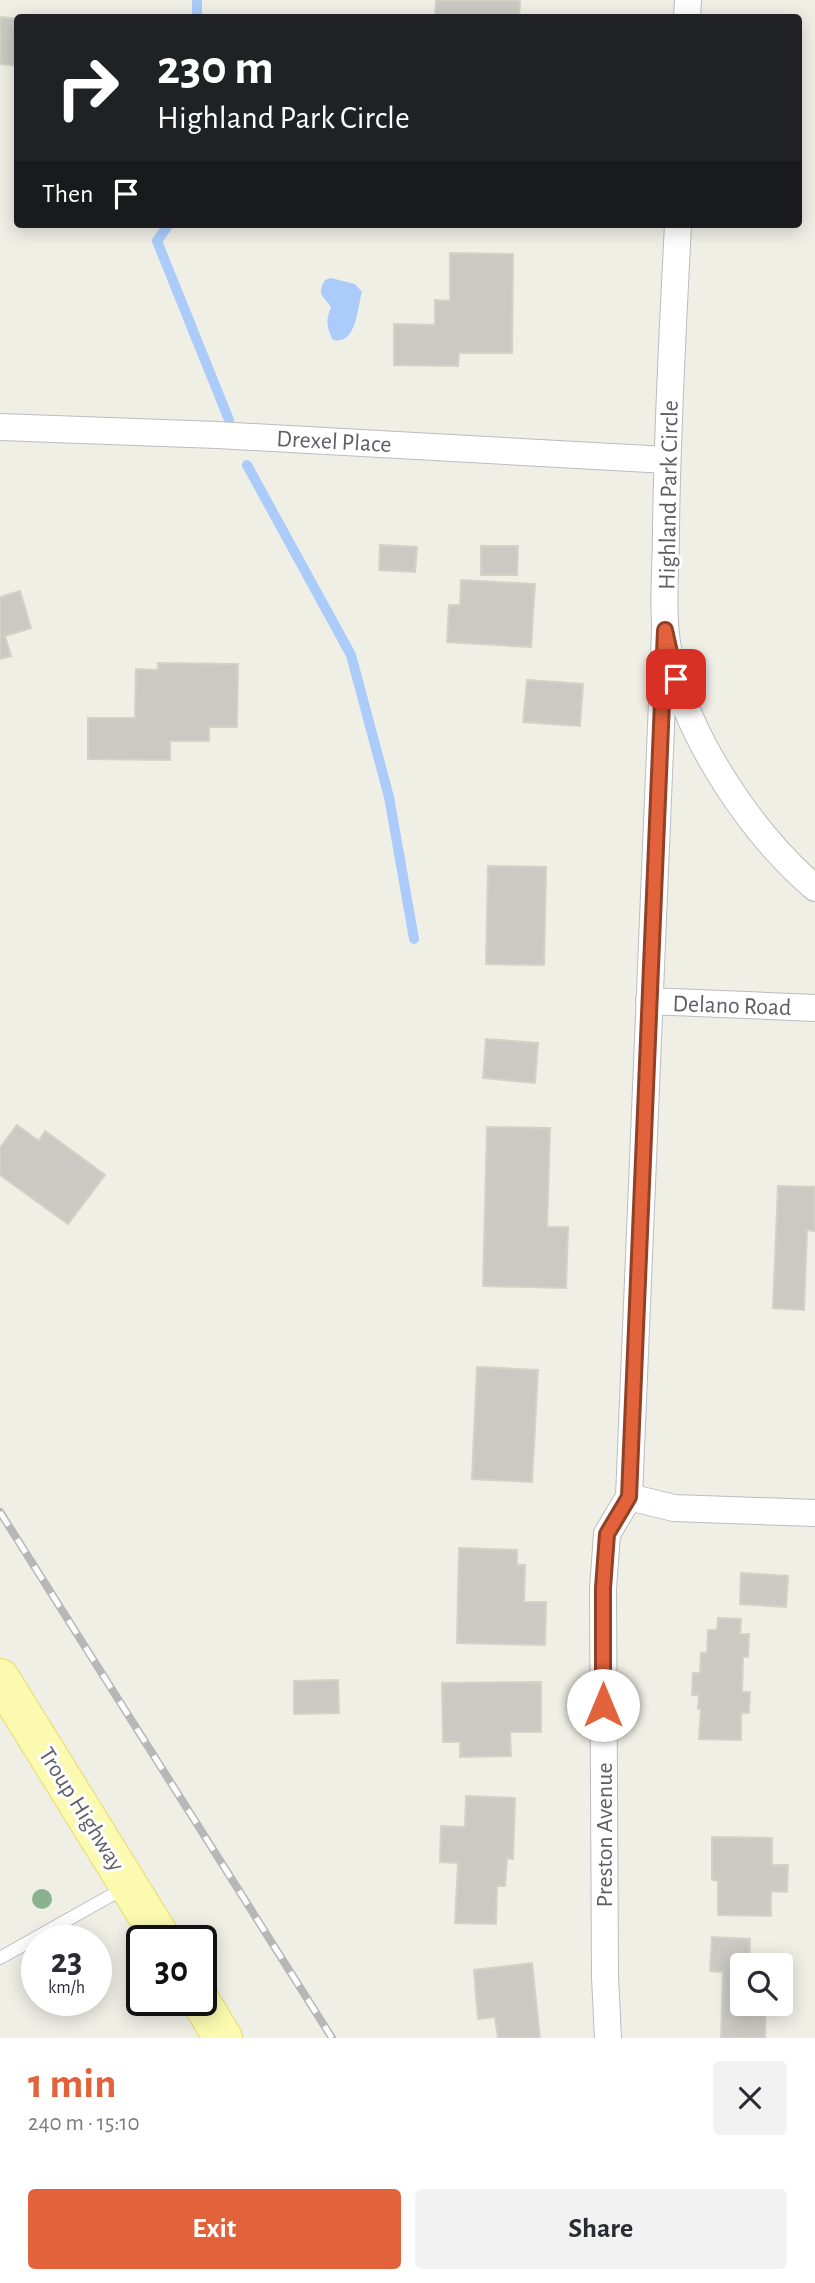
<!DOCTYPE html>
<html lang="en">
<head>
<meta charset="utf-8">
<style>
	:root { --surface:#fff; --page:#f2f2f3; --text:#2b2b33; --muted:#7c7c81; --accent:#e1623b }
	body { margin:0; font-family:"Alegreya Sans",sans-serif; background:var(--page); color:var(--text); height:100vh; display:flex; flex-direction:column; font-size:26px; white-space:nowrap }
	* { box-sizing:border-box; margin:0 }
	p { font-size:23px; color:var(--muted) }
	.icon { flex:none; width:38px; height:38px; fill:none; stroke:currentColor; stroke-width:2; stroke-linecap:round; stroke-linejoin:round }
	.map { position:relative; height:2038px; overflow:hidden }
	.sheet { display:flex; flex-direction:column; background:var(--surface); flex:1 }
	.sheet>* { flex:none }
	.hud { position:absolute; left:14px; top:14px; width:788px; height:214px; border-radius:7px; box-shadow:0 4px 18px #0003; background:#202124; color:#fff; overflow:hidden }
	.fabs { position:absolute; left:730px; top:1953px; display:grid; gap:14px }
	.fabs a { display:grid; place-items:center; width:63px; height:63px; border-radius:7px; background:var(--surface); box-shadow:0 4px 18px #0003; font-size:35px }
	.speed { position:absolute; left:21px; top:1925px; display:flex; gap:14px; font-size:35px; font-weight:700; text-align:center }
	.speed>* { display:grid; place-content:center; width:91px; height:91px; border-radius:50%; background:var(--surface); box-shadow:0 4px 18px #0003; line-height:1 }
	.speed small { font-size:18px; font-weight:400 }
	.speed .limit { border:4px solid #111; border-radius:10px; background:#fff; color:#111 }
	.pin { position:absolute; display:grid; place-items:center; width:60px; height:60px; color:#fff; margin:-30px; border-radius:14px; box-shadow:0 4px 10px #0006 }
	.me { position:absolute; width:77px; margin:-38px; rotate:0deg; stroke-linejoin:round; filter:drop-shadow(0 0 5px #0008) }
	.turn { display:flex; align-items:center; gap:24px; height:147px; padding:0 28px; font-size:32px }
	.turn .icon { width:91px; height:91px; stroke-width:2.5 }
	.turn b { display:block; font-size:49px; line-height:60px }
	.then { display:flex; align-items:center; height:66px; padding:0 28px; background:#0003; gap:14px; font-size:26px }
	.round { display:grid; place-items:center; flex:none; width:74px; height:74px; border-radius:7px; background:var(--page) }
	.head { display:flex; align-items:center; justify-content:space-between; height:119px; padding:0 28px }
	h1 { font-size:42px; font-weight:600; line-height:52px; color:var(--accent) }
	.action { display:flex; gap:14px; margin-top:auto; padding:14px 28px }
	.action a { flex:1; height:80px; border-radius:7px; background:var(--accent); color:#fff; font-size:28px; font-weight:600; line-height:80px; text-align:center }
	.action a+a { background:var(--page); color:var(--text) }
	.map>svg:first-child { display:block }
	.water { fill:#abccfb }
	.lines { fill:none; stroke-linecap:round; stroke-linejoin:round }
	.stream { stroke:#abccfb; stroke-width:10 }
	.building { fill:#cbc9c4; stroke:#d4d1c5; stroke-width:2 }
	.service-casing { stroke:#bbbcc1; stroke-width:14 }
	.minor-casing { stroke:#bbbcc1; stroke-width:28 }
	.primary-casing { stroke:#eada64; stroke-width:40 }
	.service { stroke:#fff; stroke-width:12 }
	.minor { stroke:#fff; stroke-width:26 }
	.primary { stroke:#fbfab0; stroke-width:38 }
	.rail-casing { stroke:#b6b7b7; stroke-width:8 }
	.rail { stroke:#fff; stroke-width:5; stroke-dasharray:16; stroke-linecap:butt }
	.tree { fill:#8bb28f }
	.route-casing { stroke:#924026; stroke-width:18 }
	.route { stroke:#e1623b; stroke-width:12 }
	.labels { text-anchor:middle; stroke-width:6; stroke-linejoin:round; paint-order:stroke }
	.street-label { font-size:24px; fill:#5e6066; stroke:#fff }
</style>
</head>
<body>
<div class="map">
<svg width="815" height="2038" viewBox="0 0 815 2038">
	<rect width="100%" height="100%" fill="#efefe6"/>
	<path class="water" d="M331,278l24,6 7,8c-5,16 -5,53 -29,48 -6,-11 -8,-20 -2,-32 -5,-12 -16,-11 -6,-28z"/>
	<g class="lines">
		<path class="stream" d="M197,18v-18
			M169,224l-12,17 72,179
			M247,465l104,190 38,142 25,142"/>
	</g>
	<path class="building" d="M436,0h84l-1,18h-84z
		M0,17l18,2v47l-18,-2z
		M450,253l63,1 -1,99h-53l-1,13 -64,-1v-41l41,1v-25l15,1z
		M380,545l37,2 -2,25 -36,-2z
		M481,546h37l-1,29h-36z
		M461,580l74,4 -4,63 -84,-5 2,-37h11z
		M20,591l11,37 -26,8 6,20 -11,3v-62z
		M158,663l80,1 -1,63h-28v14h-39v19l-82,-1v-41h47l1,-49 22,1z
		M527,680l56,4 -3,42 -57,-4z
		M488,866l58,1 -2,98 -58,-1z
		M486,1039l52,4 -3,40 -52,-5z
		M17,1125l22,16 6,-10 60,44 -37,49 -68,-49v-27z
		M487,1127l63,1 -3,99h21l-2,61 -83,-2z
		M778,1186l37,1v44l-8,-1 -3,80 -31,-2z
		M477,1367l61,3 -6,112 -60,-3z
		M459,1548l58,2v15h8l-1,37h22l-1,43 -88,-2z
		M741,1573l47,3 -2,31 -46,-3z
		M718,1618l23,1 -1,15h9l-1,23h-5l-1,35h8l-1,21h-8v27l-42,-1 2,-30h-3l1,-14h-7l1,-22h7l1,-20h6l1,-23h9z
		M338,1680l1,33 -45,1v-33z
		M541,1682v50h-31l1,24 -51,1v-15h-17l-1,-59z
		M466,1796l49,2 -2,61 -6,-1 -2,28h-8l-1,38 -41,-1 3,-60 -18,-1 1,-36 24,1z
		M712,1837l60,1v27h16l-1,27 -16,-1v25l-53,-1v-34l-6,-1z
		M712,1937l38,2 -1,26h-7v39h24l-1,34h-44l2,-66 -13,-1z
		M532,1963l8,75h-42l-3,-21 -17,2 -4,-49z"/>
	<g class="lines">
		<defs>
			<path id="service" d="M0,1958l126,-71"/>
			<path id="minor" d="M687,18l1,-18
				M678,224c-5,102 -11,205 -12,307 0,43 -6,90 5,132 21,81 81,171 144,225
				M0,427l217,8 450,25
				M649,1001l166,7
				M629,1497l45,11 141,5
				M608,2038l-3,-61 -2,-388 4,-55 22,-37 36,-867"/>
			<path id="primary" d="M0,1678l163,263
				M200,2000l23,38"/>
		</defs>
		<use href="#service" class="service-casing"/>
		<use href="#minor" class="minor-casing"/>
		<use href="#primary" class="primary-casing"/>
		<use href="#service" class="service"/>
		<use href="#minor" class="minor"/>
		<use href="#primary" class="primary"/>
		<defs>
			<path id="rail" d="M0,1512l332,526"/>
		</defs>
		<use href="#rail" class="rail-casing"/>
		<use href="#rail" class="rail"/>
	</g>
	<circle class="tree" cx="42" cy="1899" r="10"/>
	<g class="lines">
		<defs>
			<path id="route" d="M603,1705v-117l4,-54 22,-37 36,-867 11,49"/>
		</defs>
		<use href="#route" class="route-casing"/>
		<use href="#route" class="route"/>
	</g>
	<g class="labels">
		<g class="street-label">
			<text transform="translate(334 441) rotate(3)" y="8">Drexel Place</text>
			<text transform="translate(668 495) rotate(-89)" y="8">Highland Park Circle</text>
			<text transform="translate(732 1005) rotate(2)" y="8">Delano Road</text>
			<text transform="translate(82 1809) rotate(58)" y="8">Troup Highway</text>
			<text transform="translate(604 1835) rotate(-90)" y="8">Preston Avenue</text>
		</g>
	</g>
</svg>
<div class="fabs">
<a><svg class="icon" aria-label="search" viewBox="0 0 24 24"><circle cx="10" cy="10" r="6"/><path d="M15 15l6 6"/></svg></a>
</div>
<div class="speed"><div>23<small>km/h</small></div><div class="limit">30</div></div>
<div class="pin" style="left:676px;top:679px;background:#d93025"><svg class="icon" aria-label="arrive" viewBox="0 0 24 24"><path d="M6 21V4h12l-3 4 3 4H6"/></svg></div>
<svg class="me" style="left:603px;top:1705px" viewBox="-20 -20 40 40"><circle r="19" fill="#fff"/><path d="M0-13L10 11 0 6-10 11z" fill="#e1623b"/></svg>
<div class="hud">
<div class="turn"><svg class="icon" aria-label="right" viewBox="0 0 24 24"><path d="M7 20v-9h11M14 6l5 5-5 5"/></svg><div><b>230 m</b>Highland Park Circle</div></div>
<div class="then">Then<svg class="icon" aria-label="arrive" viewBox="0 0 24 24"><path d="M6 21V4h12l-3 4 3 4H6"/></svg></div>
</div>
</div>
<section class="sheet">
<div class="head"><div><h1>1 min</h1><p>240 m · 15:10</p></div><a class="round"><svg class="icon" aria-label="close" viewBox="0 0 24 24"><path d="M6 6l12 12M18 6L6 18"/></svg></a></div>
<div class="action"><a>Exit</a><a>Share</a></div>
</section>
</body>
</html>
